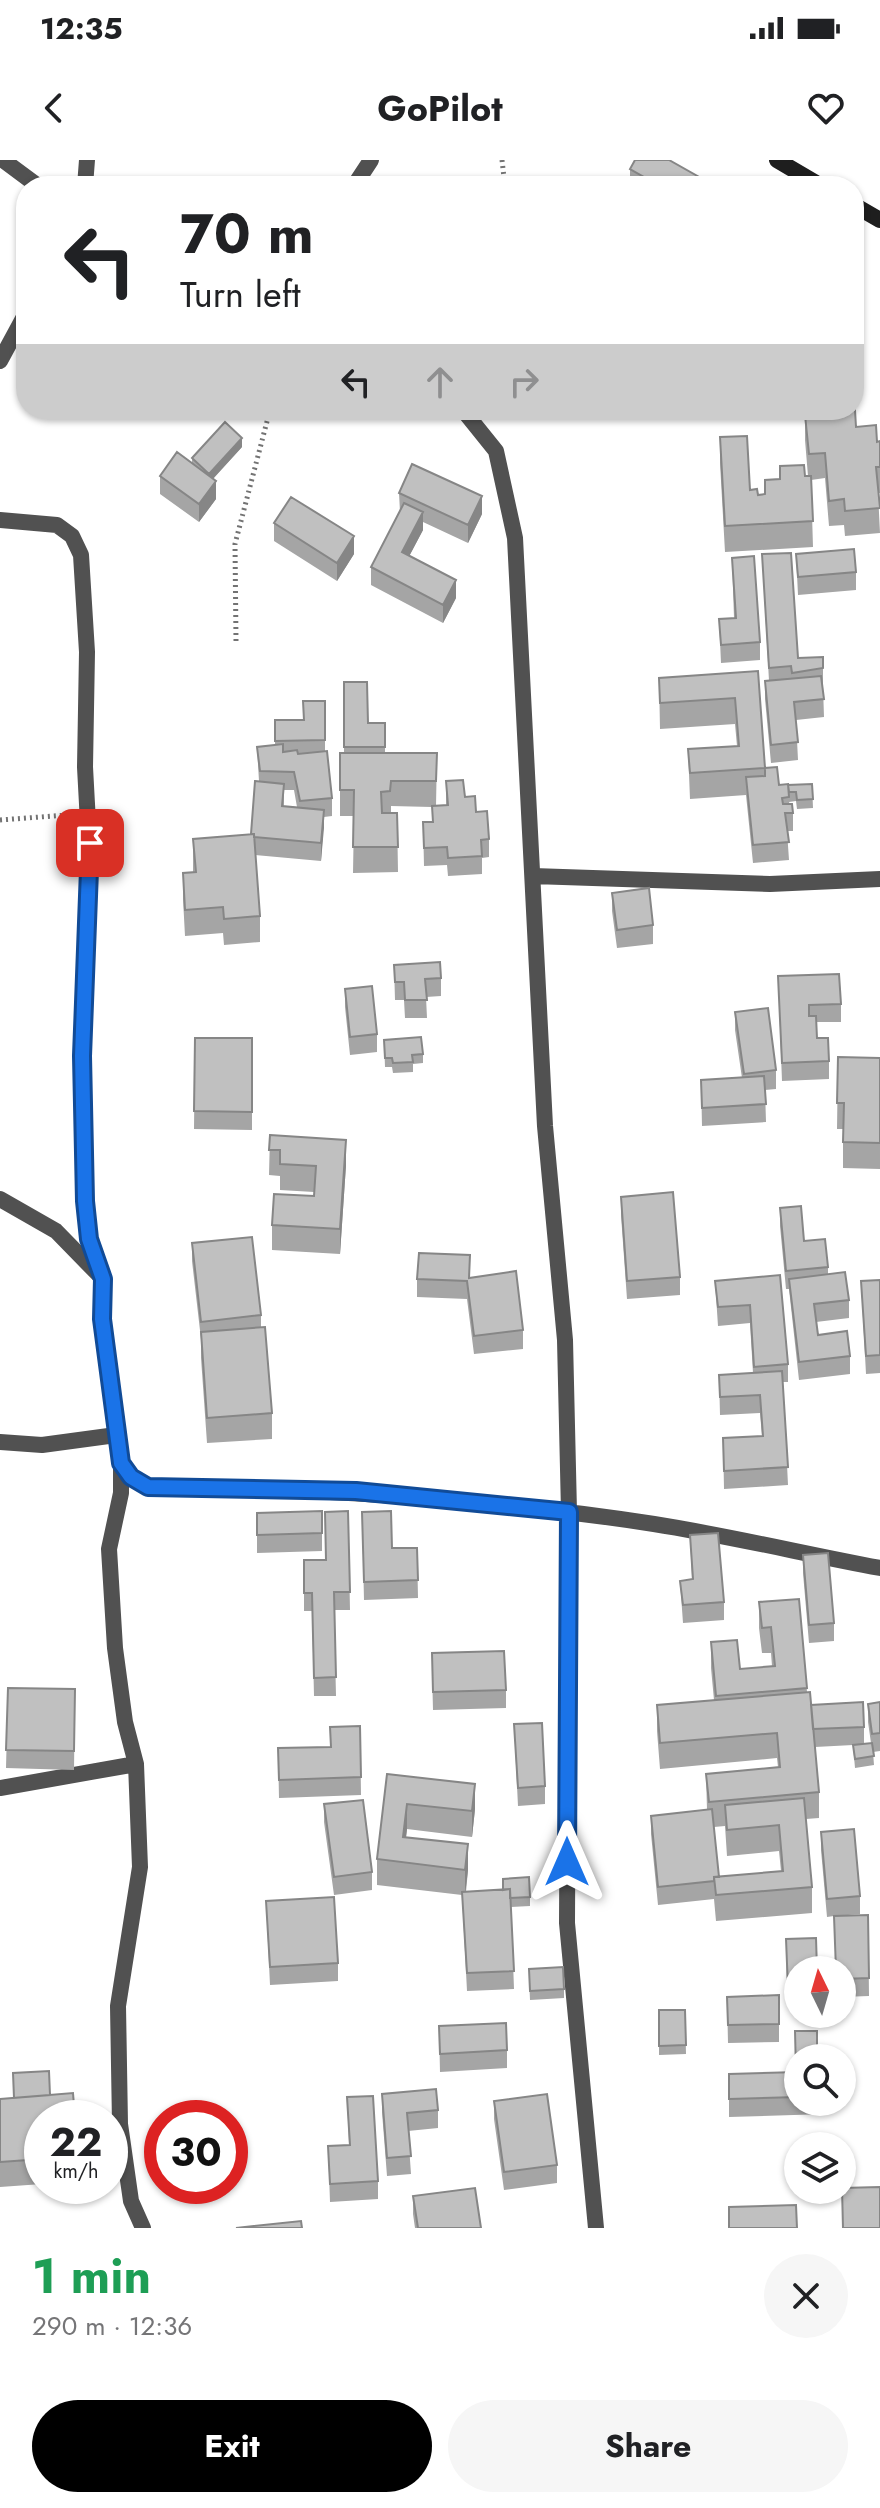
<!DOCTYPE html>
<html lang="en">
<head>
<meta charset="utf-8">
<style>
	:root { --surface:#fff; --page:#f6f6f6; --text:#202124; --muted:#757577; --accent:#000 }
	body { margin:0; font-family:Jost,sans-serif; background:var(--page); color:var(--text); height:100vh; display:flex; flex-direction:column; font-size:30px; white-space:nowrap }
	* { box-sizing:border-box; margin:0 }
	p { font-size:26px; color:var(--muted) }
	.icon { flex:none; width:44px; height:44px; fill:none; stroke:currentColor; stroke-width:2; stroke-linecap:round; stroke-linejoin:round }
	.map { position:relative; height:2068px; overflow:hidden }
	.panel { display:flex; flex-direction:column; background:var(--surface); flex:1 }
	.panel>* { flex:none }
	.banner { position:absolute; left:16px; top:16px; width:848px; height:244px; border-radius:32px; box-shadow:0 2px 6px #0004; background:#fff; color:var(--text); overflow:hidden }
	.needle { width:52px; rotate:355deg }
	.tools { position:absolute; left:784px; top:1796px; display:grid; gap:16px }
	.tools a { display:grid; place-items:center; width:72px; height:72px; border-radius:50%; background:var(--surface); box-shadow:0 2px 6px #0004; font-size:40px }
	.speed { position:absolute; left:24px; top:1940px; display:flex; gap:16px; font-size:40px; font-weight:700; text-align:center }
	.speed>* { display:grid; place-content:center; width:104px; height:104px; border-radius:50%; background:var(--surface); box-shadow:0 2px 6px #0004; line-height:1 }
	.speed small { font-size:20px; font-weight:400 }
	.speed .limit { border:12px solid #d22; background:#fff; color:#111 }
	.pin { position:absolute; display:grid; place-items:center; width:68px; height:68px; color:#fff; margin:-34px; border-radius:16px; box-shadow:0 4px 12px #0006 }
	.me { position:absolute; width:88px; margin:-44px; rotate:0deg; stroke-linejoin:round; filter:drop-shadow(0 0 6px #0008) }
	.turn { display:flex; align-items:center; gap:28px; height:168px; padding:0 32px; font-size:36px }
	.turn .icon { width:104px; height:104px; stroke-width:2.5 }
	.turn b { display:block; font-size:56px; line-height:68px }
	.lanes { display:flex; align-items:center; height:76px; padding:0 32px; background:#0003; justify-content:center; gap:40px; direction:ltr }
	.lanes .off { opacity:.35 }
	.round { display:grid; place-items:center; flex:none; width:84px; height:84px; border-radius:42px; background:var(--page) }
	.summary { display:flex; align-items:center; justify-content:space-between; height:136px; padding:0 32px }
	h1 { font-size:48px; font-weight:700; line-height:60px; color:#1e9e55 }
	.cta { display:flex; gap:16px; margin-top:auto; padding:16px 32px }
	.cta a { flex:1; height:92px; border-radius:48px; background:var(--accent); color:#fff; font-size:32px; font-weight:700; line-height:92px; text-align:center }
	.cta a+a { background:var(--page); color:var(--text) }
	.status { display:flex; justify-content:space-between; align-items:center; height:56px; padding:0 40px; background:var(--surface); direction:ltr }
	.status svg { height:22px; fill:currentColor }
	header { display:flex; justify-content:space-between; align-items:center; height:104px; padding:0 32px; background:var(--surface); font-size:36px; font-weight:700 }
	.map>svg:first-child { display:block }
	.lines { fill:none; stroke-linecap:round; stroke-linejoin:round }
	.path { stroke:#737373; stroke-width:5; stroke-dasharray:2 4; stroke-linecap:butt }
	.street { stroke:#515151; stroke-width:16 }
	.secondary { stroke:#1e1e1e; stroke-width:16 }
	.wall { fill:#a5a5a5; fill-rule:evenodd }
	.shaded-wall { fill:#868686 }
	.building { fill:#c0c0c0; stroke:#868686; stroke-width:2 }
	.route-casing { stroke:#114b97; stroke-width:20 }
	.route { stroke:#1a73e8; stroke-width:14 }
</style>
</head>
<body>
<div class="status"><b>12:35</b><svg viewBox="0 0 49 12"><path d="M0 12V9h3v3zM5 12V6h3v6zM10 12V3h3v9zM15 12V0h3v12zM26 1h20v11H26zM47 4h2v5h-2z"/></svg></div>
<header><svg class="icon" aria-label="back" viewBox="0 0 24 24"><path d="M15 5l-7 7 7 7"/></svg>GoPilot<svg class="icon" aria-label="heart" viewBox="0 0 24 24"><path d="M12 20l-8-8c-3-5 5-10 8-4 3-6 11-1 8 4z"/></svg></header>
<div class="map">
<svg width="880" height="2068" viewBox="0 0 880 2068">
	<rect width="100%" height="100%" fill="#fff"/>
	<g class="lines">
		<path class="path" d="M502,0l3,26
			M236,481l-1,-97 35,-134
			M0,660l67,-5"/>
		<path class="street" d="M3,0l35,26
			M85,26l2,-26
			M354,26l17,-26
			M0,201l26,-48
			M463,250l33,41 19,87 30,588 20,214 4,172 -2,411 29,305
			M0,360l57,5 15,11 9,19 6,97 -2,115 5,93 -7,135 2,206 4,38 14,40 -1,40 19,144 10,14 17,10c170,1 338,11 506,37 76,12 151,30 226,44
			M533,716l237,8 110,-5
			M0,1039l56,32 43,44
			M0,1282l42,3 74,-10
			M121,1303v30l-12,56 6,99 10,74 11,42 4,103 -22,139 2,118 11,77 12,27
			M0,1628l136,-24"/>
		<path class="secondary" d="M777,0l44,26
			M854,45l26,15"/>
	</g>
	<path class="wall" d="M630,9l85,17h-85z
		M667,250h32v1l-32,3z
		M805,255l51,12 21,15 3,-1v52h-2l2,40 -35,3 -1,-11 -15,1 -4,-48 -14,2 2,67 -88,5 -5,-89v-26l30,53 8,5 7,-1v-14l43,-4 -3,-36z
		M242,287l-29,32 3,20 -17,23 -39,-28v-18l32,-12v-6z
		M399,333l83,21 -14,29 -45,-21v8l-14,26 47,42 -13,25 -72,-38v-18l29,-55z
		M274,363l80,31 -17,27 -63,-40z
		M762,394l36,104 25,10v19l1,30 -28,3 2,40 -27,3 -6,-64v-18h4z
		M796,394l60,18v18l-58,5z
		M732,398l28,84v18l-39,3 -2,-44 15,-1z
		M758,511l7,97 14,17 33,-1 1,24 -16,1 -1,-8 -7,1 4,11v18h-6l2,29 -36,3 -7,-68 -56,4 -2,-50 49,-3 -2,-22 -75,5 -1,-51z
		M344,522l24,41h17v30h52l-1,53 10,-1v-24l19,16 11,15 13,27v18l-7,1v16l-34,2 -1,-11 -23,1 -1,-44h9v-15l-41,-1v7h6l1,59 -45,1 1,-57h-14v-63h4z
		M325,541v50l7,47v18l-8,1 -3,44 -66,-6 5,61v26l-36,3 -1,-12 -38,3 -2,-37v-26l10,-1v-33l58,-5 8,-53 -2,-34 18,-2v-25h28zM284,630h10l3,17 -13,-1z
		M612,733l41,32v19l-36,4 -5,-37z
		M394,805l47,13v18l-15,1 1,21h-22l-1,-18h-9z
		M778,816l63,28v18h-25l1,16 12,23v18l-47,2z
		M345,829l32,45v18l-27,3 -5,-48z
		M735,852l41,58v19l-11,1 1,32 -64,4 -1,-46 41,-2 -7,-48z
		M195,878h57v92l-58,-1z
		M384,880l39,14v9l-10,1v8l-20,1 -1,-6h-7z
		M838,897l42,1v111l-37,-1v-39h-6z
		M270,975l76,30 -6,89 -68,-4v-25l42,-29v-4l-34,-2v-14l-11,-1z
		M621,1037l59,80v18l-53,4 -6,-84z
		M780,1048l24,33 24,26v7l21,26v18l-33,4 2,13 32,21v18l-51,6 -10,-91h-3l-6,-63z
		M192,1083l69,72v13l11,85v26l-65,4 -6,-85v-19l-9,-78z
		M780,1115l8,89v18h-5l5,103 -64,4 -1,-51 39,-2 -2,-23 -40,2 -1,-40 34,-2 -3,-50 -32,3 -3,-45z
		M470,1117l53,53v19l-49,5 -7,-55 -50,-2v-18z
		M880,1120v93l-14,1 -5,-93z
		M322,1351v40l-65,2v-40z
		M348,1351l2,99h-16l2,86h-22l-2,-85h-8v-51h22z
		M362,1352l30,36h25l1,50 -54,2z
		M690,1375l34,67v18l-41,3 -3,-42 12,-1z
		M803,1395l31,68v18l-25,2 -6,-70z
		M799,1439l8,93 4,13 53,22v17l7,-1 -3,-21v-18l12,-2v49l-7,1 1,13 -19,3 -2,-23 -38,2 4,45v26l-13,1 6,68v26l-96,8 -2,-22 -56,6 -7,-71v-18l56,-6 -1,-36 72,-7 -1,-9 -117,11 -3,-38v-26l57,-5 -3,-32v-26l29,27 32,-3 -1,-13h-9l-3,-25v-26zM725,1666l2,30 52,-5 2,20 -62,6 -5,-50z
		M432,1511l74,19v18l-73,2z
		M8,1528l67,1 -1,81 -68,-2z
		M514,1564l31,62v18l-27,2z
		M360,1566l1,69 -82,3 -1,-50 52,-1z
		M387,1614l88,35 -3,28 -65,-8 -1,8 62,33 -2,22 64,5v9l-19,1 3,82 -47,2 -5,-96 -85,-10v-26z
		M324,1644l48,68v18l-38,5 -10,-73z
		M821,1672l39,64v18l-24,2 32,-1 1,81 -27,1v-27l-8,-54 -7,1 -6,-67z
		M266,1741l72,62v18l-68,4z
		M786,1797l12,13v36h-10z
		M529,1818l35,11v9l-34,2z
		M727,1837l52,27v18l-51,1z
		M659,1850h26l1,44 -27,1z
		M439,1866l68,24v18l-67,4z
		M798,1898v44h28v12l-97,3v-43l67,-2z
		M382,1934l56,16v18l-30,3 3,43 -24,2 -5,-64z
		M347,1937l31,84v18l-48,3 -2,-56 21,-1z
		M0,1939l42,19v66l-42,3z
		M494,1941l63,64v18l-53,7 -10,-71z
		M413,2036l68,32h-66l-2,-14z"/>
	<path class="shaded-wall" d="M242,278v9l-33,36v-9z
		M216,321v18l-17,23v-18z
		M482,336v18l-14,29v-18z
		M423,352v18l-21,40v-18z
		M354,376v18l-17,27v-18z
		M456,420v18l-13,25v-18z
		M324,650v18l-3,33v-18z
		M346,980v25l-6,89v-25z
		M475,1624v25l-3,28v-26z
		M407,1644v25l-4,33v-25z
		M468,1684v26l-3,25v-25z"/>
	<path class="building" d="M635,0h34l46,26h-55l-30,-17z
		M855,250l1,17 20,-2 1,17 3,-1v26h-4l4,41 -35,3 -1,-12 -15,2 -4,-48 -16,1 -4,-39z
		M225,262l17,16 -33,36 -17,-16z
		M747,276l3,54 7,-1 1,6 7,-1v-14l15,-1v-13l24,-1 1,11h6l2,45 -88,5 -5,-89z
		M177,292l39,29 -17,23 -39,-28z
		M412,304l70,32 -14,29 -69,-32z
		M291,337l63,39 -17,27 -63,-40z
		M404,343l19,9 -21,40 54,28 -13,25 -72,-38z
		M854,389l2,23 -58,5 -2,-23z
		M791,393l7,105 25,-1v11l-31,5 -1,-7 -22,2 -7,-114z
		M754,396l6,86 -39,3 -2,-26 17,-1 -4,-60z
		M758,511l7,97 -75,5 -2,-24 51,-3 -4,-48 -75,5 -1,-25z
		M821,516l3,23 -30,3 4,40 -27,3 -6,-64z
		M344,522h23l1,41h17v24h-41z
		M303,541h22v39l-50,1v-21h29z
		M283,584v8l14,-2 1,4 29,-3 5,47 -32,3 -6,-29 -34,-1 -3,-24z
		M340,593h97l-1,28h-45l-1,10 -9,1 1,21h15l1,34h-45l1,-57h-14z
		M777,607l2,18 9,-1 1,13 -7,1 1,6h9l1,9h-8l4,29 -36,3 -7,-68 19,-1v-8z
		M463,620l2,17 10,-1 1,16 11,-1 2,28 -8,1 1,16 -34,2 -1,-11 -23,1 -1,-26h10l-1,-16 16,-1 -2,-24z
		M255,621l29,3 -2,22 42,4 -3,33 -67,-6v-3h-3z
		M812,624l1,15 -16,1 -1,-8h-7l-1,-7z
		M254,674l6,82 -36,3 -1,-12 -38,3 -2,-37 13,-1 -3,-33z
		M649,728l4,37 -36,5 -5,-37z
		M440,802l1,16 -16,1 2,21h-22l-1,-18h-9l-1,-17z
		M839,814l2,30 -32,1v11h7l1,22h11l1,23 -47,2 -4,-87z
		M372,826l5,48 -27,3 -5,-48z
		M768,848l8,62 -32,4 -9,-62z
		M421,877l2,17 -11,1 1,7 -20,1 -1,-5h-7l-1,-18z
		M195,878h57v74l-58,-1z
		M838,897l42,1v85l-37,-1 1,-39h-7z
		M764,916l2,28 -64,4 -1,-28z
		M270,975l76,5 -6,89 -68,-4 2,-31 40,2 2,-30 -36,-2v-14h-11z
		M673,1032l7,85 -53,4 -6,-84z
		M801,1046l3,35 21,-2 3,28 -42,4 -6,-63z
		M252,1077l9,78 -60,7 -9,-79z
		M419,1093l51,2 -1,23 47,-7 7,59 -49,6 -7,-55 -50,-2z
		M845,1112l4,28 -35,4 4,31 29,-4 3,25 -51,6 -10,-83z
		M780,1115l8,89 -34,3 -4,-62 -32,2 -3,-26z
		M880,1120v75l-14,1 -5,-75z
		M265,1167l7,86 -65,5 -6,-86z
		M782,1211l6,96 -64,4 -1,-33 40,-2 -3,-41 -40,2 -1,-22z
		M322,1351v22l-65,2v-22z
		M348,1351l2,81h-16l2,85 -22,1 -2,-85h-8v-33h22l-1,-48z
		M391,1351l1,37h25l1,32 -54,2 -2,-70z
		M718,1373l6,69 -41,3 -3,-24 13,-2 -3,-44z
		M828,1393l6,70 -25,2 -6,-70z
		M799,1439l8,89 -91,8 -5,-54 26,-2 3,29 35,-3 -4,-39 -9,1 -3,-26z
		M504,1491l2,39 -73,2 -1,-39z
		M8,1528l67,1 -1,62 -68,-1z
		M810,1532l9,100 -110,10 -3,-28 74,-7 -3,-34 -117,10 -3,-38z
		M863,1542l1,25 -51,2 -2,-24z
		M880,1542v31l-8,1 -4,-30z
		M542,1563l3,63 -27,2 -4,-64z
		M360,1566l1,51 -82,3 -1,-32 53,-1 -1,-20z
		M872,1583l2,13 -19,3 -2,-14z
		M387,1614l88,10 -3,27 -65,-7 -4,33 65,7 -3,26 -88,-11z
		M804,1638l8,89 -96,8 -2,-18 69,-6 -4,-46 -52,5 -2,-25z
		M363,1640l9,72 -38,5 -10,-73z
		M712,1649l7,68h-5v4l-56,6 -7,-71z
		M854,1669l6,67 -33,3 -6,-67z
		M529,1717l1,20 -20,1v-9l-7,1v-11z
		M510,1729l4,82 -47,2 -5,-81z
		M334,1737l4,66 -68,4 -4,-66z
		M868,1755l1,63 -27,1v-9h-6l-2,-54z
		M816,1778l1,32h-19v18h-10l-2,-49z
		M563,1807l1,22 -34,2 -1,-22z
		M779,1835v29l-51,1 -1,-28z
		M659,1850h26l1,35 -27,1z
		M506,1863l1,27 -67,4 -1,-28z
		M795,1871h22v27h-19v14h-2z
		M49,1911l1,24 -36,3 -1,-25z
		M798,1912v25l-69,2v-25z
		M436,1929l2,21 -31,3 4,43 -24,2 -5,-64z
		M73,1933l2,25h-33v41l-42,3v-63z
		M547,1934l10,71 -53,7 -10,-71z
		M373,1936l5,85 -48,3 -2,-38 22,-1 -3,-48z
		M880,2027v41h-37l-1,-40z
		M475,2028l6,40h-63l-5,-32z
		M796,2045l1,23h-68v-21z
		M301,2061l1,7h-66z"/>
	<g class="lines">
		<defs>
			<path id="route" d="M90,683l-8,213 3,145 4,38 14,40 -1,40 19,144 10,14 17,10 208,4 213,21 -2,350"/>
		</defs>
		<use href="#route" class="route-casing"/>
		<use href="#route" class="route"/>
	</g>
</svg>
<div class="tools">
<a><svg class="needle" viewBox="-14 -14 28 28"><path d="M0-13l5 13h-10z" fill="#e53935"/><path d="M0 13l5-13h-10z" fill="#757577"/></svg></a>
<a><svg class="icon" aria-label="search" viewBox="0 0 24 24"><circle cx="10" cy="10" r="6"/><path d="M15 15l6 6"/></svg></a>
<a><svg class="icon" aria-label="layers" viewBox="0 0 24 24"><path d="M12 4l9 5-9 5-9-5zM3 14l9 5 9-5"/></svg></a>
</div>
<div class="speed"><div>22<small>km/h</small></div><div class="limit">30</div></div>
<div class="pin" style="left:90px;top:683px;background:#d93025"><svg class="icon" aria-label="arrive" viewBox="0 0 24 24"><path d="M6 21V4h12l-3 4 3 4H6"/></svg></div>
<svg class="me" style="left:567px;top:1702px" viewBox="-20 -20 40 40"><path d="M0-17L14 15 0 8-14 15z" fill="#1a73e8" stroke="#fff" stroke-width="4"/></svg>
<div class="banner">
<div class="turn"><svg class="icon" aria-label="left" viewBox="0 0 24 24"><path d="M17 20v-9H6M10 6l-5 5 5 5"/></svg><div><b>70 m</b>Turn left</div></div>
<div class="lanes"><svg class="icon" aria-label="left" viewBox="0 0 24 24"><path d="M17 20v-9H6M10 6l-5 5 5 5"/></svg><svg class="icon off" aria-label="ahead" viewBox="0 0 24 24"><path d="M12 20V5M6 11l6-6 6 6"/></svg><svg class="icon off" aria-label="right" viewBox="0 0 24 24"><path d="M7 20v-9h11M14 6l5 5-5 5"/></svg></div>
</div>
</div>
<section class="panel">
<div class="summary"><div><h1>1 min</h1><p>290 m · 12:36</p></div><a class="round"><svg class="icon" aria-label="close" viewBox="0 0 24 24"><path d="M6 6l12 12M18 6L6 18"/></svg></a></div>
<div class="cta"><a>Exit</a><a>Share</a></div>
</section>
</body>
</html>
